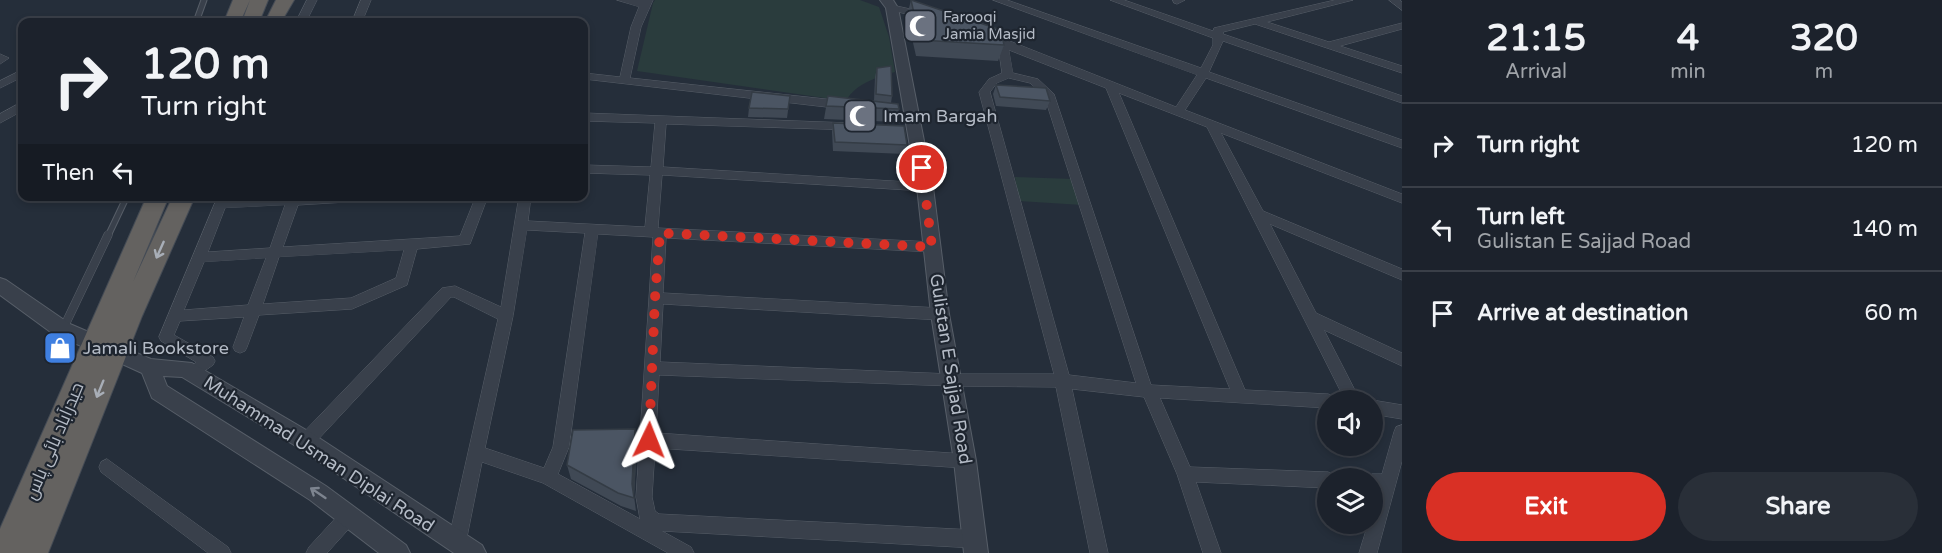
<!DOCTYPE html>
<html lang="en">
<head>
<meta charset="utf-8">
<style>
	:root { --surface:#1c222c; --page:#292f38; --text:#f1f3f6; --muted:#a0a4a9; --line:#3a3f48; --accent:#d93025 }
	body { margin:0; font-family:"Varela Round",Cairo,sans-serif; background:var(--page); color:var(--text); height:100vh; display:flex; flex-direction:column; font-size:22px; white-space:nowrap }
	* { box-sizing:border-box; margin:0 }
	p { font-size:20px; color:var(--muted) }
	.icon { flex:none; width:33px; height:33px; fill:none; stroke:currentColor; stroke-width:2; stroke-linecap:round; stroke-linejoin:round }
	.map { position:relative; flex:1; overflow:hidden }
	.drawer { display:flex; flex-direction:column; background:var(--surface); width:540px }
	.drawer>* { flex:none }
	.banner { position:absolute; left:18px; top:18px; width:570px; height:183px; border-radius:12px; box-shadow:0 3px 9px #0003,0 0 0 2px var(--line); background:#1c222c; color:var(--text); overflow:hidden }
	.fabs { position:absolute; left:1317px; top:390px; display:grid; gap:12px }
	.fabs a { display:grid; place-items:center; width:66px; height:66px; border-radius:50%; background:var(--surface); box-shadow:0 3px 9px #0003,0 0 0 2px var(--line); font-size:30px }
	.pin { position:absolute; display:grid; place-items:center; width:51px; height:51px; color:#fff; margin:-26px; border:3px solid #fff; border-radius:50%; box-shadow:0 2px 6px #0007 }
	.me { position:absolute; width:66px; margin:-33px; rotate:2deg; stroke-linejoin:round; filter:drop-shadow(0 0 4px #0008) }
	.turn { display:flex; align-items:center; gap:21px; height:126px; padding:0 24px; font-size:27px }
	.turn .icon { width:78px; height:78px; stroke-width:2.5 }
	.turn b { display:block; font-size:42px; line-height:51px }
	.then { display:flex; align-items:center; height:57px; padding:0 24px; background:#0003; gap:12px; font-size:22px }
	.eta { display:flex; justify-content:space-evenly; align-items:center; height:102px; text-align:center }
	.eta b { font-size:36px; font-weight:800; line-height:42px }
	.action { display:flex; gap:12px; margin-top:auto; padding:12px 24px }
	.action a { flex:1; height:69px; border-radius:36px; background:var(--accent); color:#fff; font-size:24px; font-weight:800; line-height:69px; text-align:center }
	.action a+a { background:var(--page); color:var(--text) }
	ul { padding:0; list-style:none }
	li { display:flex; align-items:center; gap:18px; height:84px; padding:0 24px; border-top:2px solid var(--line) }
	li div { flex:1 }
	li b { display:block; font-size:22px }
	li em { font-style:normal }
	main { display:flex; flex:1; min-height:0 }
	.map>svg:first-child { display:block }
	.green { fill:#2a3c3d }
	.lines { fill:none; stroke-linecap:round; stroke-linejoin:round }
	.service-far1-casing { stroke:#575e68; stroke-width:7 }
	.service-casing { stroke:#575e68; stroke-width:9 }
	.minor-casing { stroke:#575e68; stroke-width:1 }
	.tertiary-casing { stroke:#575e68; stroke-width:2 }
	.trunk-casing { stroke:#444b55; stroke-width:2 }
	.service-far1 { stroke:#39404b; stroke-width:5 }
	.service { stroke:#39404b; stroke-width:8 }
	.minor { fill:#39404b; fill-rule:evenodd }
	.tertiary { fill:#39404b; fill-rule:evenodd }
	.trunk { fill:#646260; fill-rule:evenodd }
	.wall { fill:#404955 }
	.shaded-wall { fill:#343c45 }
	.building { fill:#4b5563; stroke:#343c45; stroke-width:1.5 }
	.oneway { stroke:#a8aeb7 }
	.oneway2 { stroke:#7d848f }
	.route { stroke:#d93025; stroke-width:10; stroke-dasharray:0 18 }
	.labels { text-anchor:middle; stroke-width:4.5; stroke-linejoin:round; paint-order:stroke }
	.far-poi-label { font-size:15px; fill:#b4bbc6; stroke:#1e252f; text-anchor:start }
	.poi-label { font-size:18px; fill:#b4bbc6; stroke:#1e252f; text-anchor:start }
	.street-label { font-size:18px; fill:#b4bbc6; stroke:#1e252f }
</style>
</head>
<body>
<main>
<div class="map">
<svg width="1402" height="553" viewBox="0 0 1402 553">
	<rect width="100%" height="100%" fill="#252e3a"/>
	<path class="green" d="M655,0h205l19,7 10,30 6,35c-19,6 -39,11 -49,29l-209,-30 16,-68z
		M1015,177l58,2 9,26 -63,-4z"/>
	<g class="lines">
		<defs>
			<path id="service-far1" d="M196,22l8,-22
				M108,236l19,-40"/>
			<path id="service" d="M63,329l45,-94"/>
			<path id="minor" d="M307,0h10l-11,22h-10z
				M361,0h10l-9,22h-10z
				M617,0h36l-12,27 -11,51 214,23 6,4 -6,4 -260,-30v-6l36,4 11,-50 8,-20z
				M993,0h14l194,68 12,-23v-7l-103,-38h14l89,31 1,-3 121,-28h18l-86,22 62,20 73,-19v6l-62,17 62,20v7l-147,-49 -32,8v2l179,62v7l-179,-62 -14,31 193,68v8l-196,-70 -21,32 217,84v9l-181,-70 42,78 139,58v11l-132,-56 46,89 86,40v13l-78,-36 36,70h-15l-138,-273 -88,-34 126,297 83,4 5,2 2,4h-7v8l-168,-10 30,69 138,5 6,3 2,3h-8v10l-132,-6 25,71h-18l-26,-79 -33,-77 -72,-8 36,164h-18l-34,-166 -105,-1 -292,-11 -3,58 309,21 6,2 2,5 -2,5 -6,2 -310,-20 -3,49 3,14 4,3 316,16 6,3 3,6 -3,6 -6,3 -313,-17 29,16 3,6h-26l-125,-70 -61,-21 -16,80 -3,6 -6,3 -6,-3 -3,-6 50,-223 -44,-22h-3l-139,149 -6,2 -6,-2 -2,-5 2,-5 142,-148 13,-2 46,21 18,-111h12l-3,25 117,6 5,-52 -66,-2v-8l67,2 4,-44 -71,-2v-8l266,10 4,1v6l-188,-6 -3,43 262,16 6,4 -6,4 -263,-16 -4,53 274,14 7,5 -7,5 -266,-14 -3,55 277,15 5,2 2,4 -2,4 -5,2 -277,-16 -3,58 291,12h103l-75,-282 10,-13 13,-6 -4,-28 -17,-8 5,-3 21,6 169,67 21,-32zM1009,50l97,38 124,301 -79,-4 -97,-291 -16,-15 -25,-6zM1009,78l21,5 14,12 92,288 -67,-8 -79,-283 7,-9zM527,230l58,3 -32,214 -9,21 -59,-20 28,-132zM598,234l55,3 -17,260 4,22 -82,-45 11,-27z
				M1173,0h12l-8,4 -3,-1z
				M1389,0h11l2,2v8z
				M892,5l36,8 2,2 -5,3 -36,-8 -2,-2z
				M0,54l9,4 -9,6z
				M22,70v7l-22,11v-7z
				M22,102v9l-22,12v-9z
				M218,196h12l-1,3 52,-3h104l-6,4 -81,5 -15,42 177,-11 16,-40h12l-18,48 -53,5 -10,36 -55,24 -93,6 -12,32 -2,4 -5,2 -5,-2 -2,-4 11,-30 -64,4 -6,14 39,22 2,4 -2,4 -20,14 -5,-2 -2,-4 10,-11 -35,-21 -2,-4zM285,205l-15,43 -62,4 17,-44zM404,250l-8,28 -45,20 -88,6 16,-47zM266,258l-18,47 -64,5 20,-48z
				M1371,400h1l30,5v14l-30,-5z
				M1402,425v36l-25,92h-18l9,-29h4v-17l6,-17h-6v-12h-7l7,-4h10l12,-42 2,-5z
				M107,459l121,88 3,6h-23l-107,-81 -2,-5 2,-5z
				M349,508l6,2 2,6 -2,6 -28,31h-21l3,-6 34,-37z"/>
			<path id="tertiary" d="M880,0h13l5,8 35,179 16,127 27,147 12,92h-24l-10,-92 -23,-147 -14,-127 -31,-179z
				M0,278l6,2 64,44 21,9 3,6 -3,6 -7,2 -28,-11 -56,-41z
				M127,349l24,10 41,4 121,71 169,111 4,8h-32l-155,-105 -117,-71 -19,-1 4,10 159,100 80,59 4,8h-31l-69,-53 -158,-102 -10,-25 -22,-10 -3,-6 3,-6z"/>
			<path id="trunk" d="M233,0h35l-9,22h-17l8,-22 -10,22h-16z
				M276,0h18l-13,22h-16z
				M147,196h22l-36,86 40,-86h22l-53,120 -94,237h-48v-24z"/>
		</defs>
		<use href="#service-far1" class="service-far1-casing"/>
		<use href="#service" class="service-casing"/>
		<use href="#minor" class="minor-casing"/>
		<use href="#tertiary" class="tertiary-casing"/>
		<use href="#trunk" class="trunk-casing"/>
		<use href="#service-far1" class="service-far1"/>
		<use href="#service" class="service"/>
		<use href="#minor" class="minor"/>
		<use href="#tertiary" class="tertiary"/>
		<use href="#trunk" class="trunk"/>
	</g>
	<path class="wall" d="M911,0l93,45 -6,16 -82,-5 -9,-40z
		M877,68l15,28 -1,7 8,6 -3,13 -72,-3 4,-23 46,5 1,-24z
		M996,85l54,16 -4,9 -50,-4 -3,-12z
		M790,96l-3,22 -39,-1 1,-9z
		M833,123l74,22 -2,9 -72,-3 -1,-19z
		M635,429l2,14 -3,53 2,15 -15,-5 -50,-27 -4,-14z"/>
	<path class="shaded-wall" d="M635,429l2,14 -3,54 -2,-13z"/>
	<path class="building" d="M911,0l90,30 3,15 -84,-5z
		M891,66l1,30 -16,-2 1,-26z
		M996,85l50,3 4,13 -50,-4z
		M752,92l38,4 -2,13 -39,-1z
		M828,96l70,8 1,5 -73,-3z
		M833,123l71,3 3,19 -72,-3z
		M635,429l-3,55 2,14 -16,-5 -51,-28 6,-35z"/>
	<defs><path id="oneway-shaft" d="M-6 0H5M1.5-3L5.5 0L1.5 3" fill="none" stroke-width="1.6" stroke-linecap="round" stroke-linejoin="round" transform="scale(1.5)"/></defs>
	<g class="oneway">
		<use href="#oneway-shaft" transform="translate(160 250) rotate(114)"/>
		<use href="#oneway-shaft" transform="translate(100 389) rotate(112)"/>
	</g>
	<use class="oneway2" href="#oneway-shaft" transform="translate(318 493) rotate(-146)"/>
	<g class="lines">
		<path class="route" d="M649,440l6,-142 5,-65 272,14 -10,-79"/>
	</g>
	<defs>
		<symbol id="mosque-square" viewBox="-11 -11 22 22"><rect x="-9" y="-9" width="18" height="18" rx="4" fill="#6b7280" stroke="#1e252f"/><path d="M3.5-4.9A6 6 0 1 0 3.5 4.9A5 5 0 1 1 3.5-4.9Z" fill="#fff"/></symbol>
		<symbol id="shop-square" viewBox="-11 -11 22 22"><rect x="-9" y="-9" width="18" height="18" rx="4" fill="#3f7fe0" stroke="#1e252f"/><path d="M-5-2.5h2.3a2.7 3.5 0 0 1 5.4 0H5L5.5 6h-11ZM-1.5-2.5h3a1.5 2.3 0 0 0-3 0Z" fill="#fff"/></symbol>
	</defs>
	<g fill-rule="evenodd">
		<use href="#mosque-square" x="901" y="7" width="38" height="38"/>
		<use href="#mosque-square" x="841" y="97" width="38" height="38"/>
		<use href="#shop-square" x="41" y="329" width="38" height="38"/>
	</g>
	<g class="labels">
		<g class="far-poi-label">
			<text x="943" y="22">Farooqi<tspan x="943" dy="17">Jamia Masjid</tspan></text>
		</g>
		<g class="poi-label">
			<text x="883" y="122">Imam Bargah</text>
			<text x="83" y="354">Jamali Bookstore</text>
		</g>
		<g class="street-label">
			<text transform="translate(951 369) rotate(81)" y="6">Gulistan E Sajjad Road</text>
			<text transform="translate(54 441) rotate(-67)" y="6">حیدرآباد بائی پاس</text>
			<text transform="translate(319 454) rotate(33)" y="6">Muhammad Usman Diplai Road</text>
		</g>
	</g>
</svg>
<div class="fabs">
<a><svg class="icon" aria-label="sound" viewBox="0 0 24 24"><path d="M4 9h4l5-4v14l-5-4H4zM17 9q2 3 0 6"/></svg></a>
<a><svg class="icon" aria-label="layers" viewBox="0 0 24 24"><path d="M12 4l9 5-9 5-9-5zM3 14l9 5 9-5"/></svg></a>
</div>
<div class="pin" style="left:922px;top:168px;background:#d93025"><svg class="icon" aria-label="arrive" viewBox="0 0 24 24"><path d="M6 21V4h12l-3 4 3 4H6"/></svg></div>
<svg class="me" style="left:649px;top:440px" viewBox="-20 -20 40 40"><path d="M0-17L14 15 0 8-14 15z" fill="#d93025" stroke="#fff" stroke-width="4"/></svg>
<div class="banner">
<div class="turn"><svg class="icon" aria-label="right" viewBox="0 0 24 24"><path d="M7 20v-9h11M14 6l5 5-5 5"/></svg><div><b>120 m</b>Turn right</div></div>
<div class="then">Then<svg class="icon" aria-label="left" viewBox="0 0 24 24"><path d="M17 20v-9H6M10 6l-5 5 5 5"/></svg></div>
</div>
</div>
<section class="drawer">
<div class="eta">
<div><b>21:15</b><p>Arrival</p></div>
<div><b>4</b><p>min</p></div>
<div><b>320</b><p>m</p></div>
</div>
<ul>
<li><svg class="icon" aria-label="right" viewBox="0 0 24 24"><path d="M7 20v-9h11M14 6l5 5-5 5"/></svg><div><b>Turn right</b></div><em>120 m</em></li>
<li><svg class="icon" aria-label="left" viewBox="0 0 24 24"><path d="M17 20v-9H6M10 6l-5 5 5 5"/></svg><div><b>Turn left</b><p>Gulistan E Sajjad Road</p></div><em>140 m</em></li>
<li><svg class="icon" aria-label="arrive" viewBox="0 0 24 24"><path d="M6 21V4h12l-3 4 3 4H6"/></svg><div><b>Arrive at destination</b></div><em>60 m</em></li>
</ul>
<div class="action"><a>Exit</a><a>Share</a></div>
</section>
</main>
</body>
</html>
